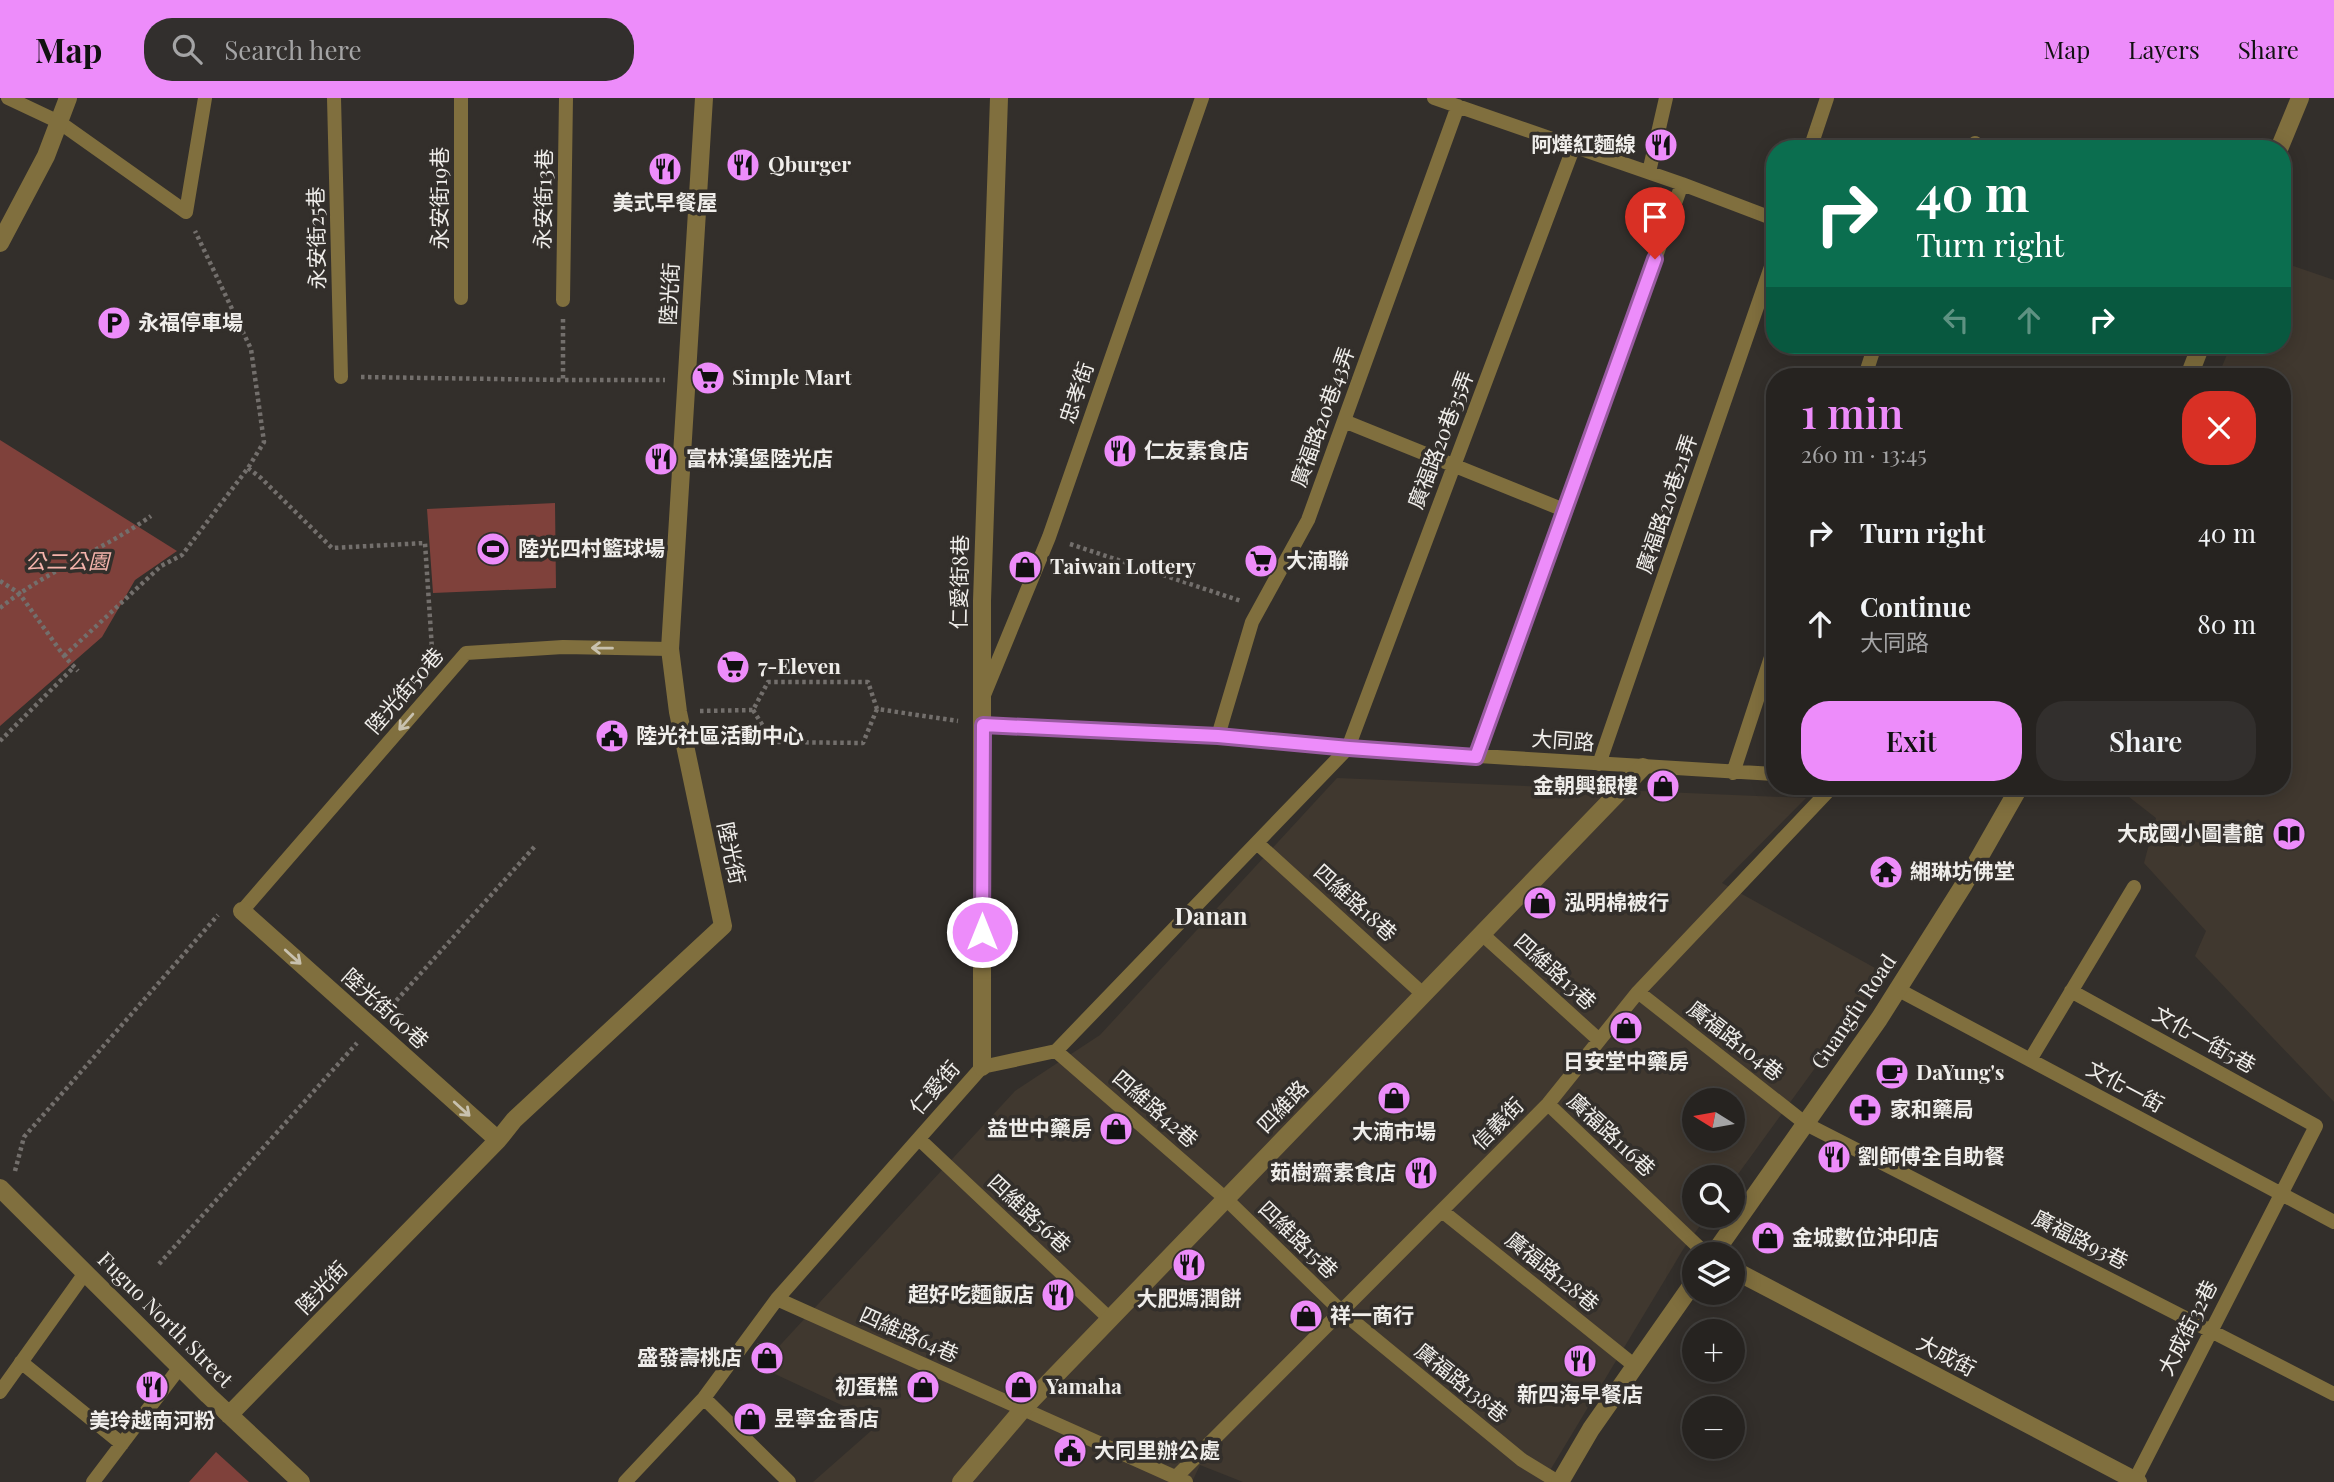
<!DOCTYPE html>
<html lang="en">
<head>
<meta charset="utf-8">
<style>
	:root { --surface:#262320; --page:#322f2d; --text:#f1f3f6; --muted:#a4a4a5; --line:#42403e; --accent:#ed8cfa }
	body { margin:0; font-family:"Playfair Display","Noto Sans TC",serif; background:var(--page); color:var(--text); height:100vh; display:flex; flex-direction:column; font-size:26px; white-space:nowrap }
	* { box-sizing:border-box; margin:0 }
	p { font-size:23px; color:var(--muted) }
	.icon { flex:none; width:38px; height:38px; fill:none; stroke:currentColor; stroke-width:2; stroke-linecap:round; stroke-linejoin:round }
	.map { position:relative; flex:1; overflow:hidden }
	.side { position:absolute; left:1766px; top:270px; width:525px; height:427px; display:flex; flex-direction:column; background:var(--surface); border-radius:28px; box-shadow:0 4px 18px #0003,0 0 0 2px var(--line) }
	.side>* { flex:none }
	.banner { position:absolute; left:1766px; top:42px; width:525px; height:214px; border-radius:28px; box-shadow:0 4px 18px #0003,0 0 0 2px var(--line); background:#0b6e4f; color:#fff; overflow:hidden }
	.needle { width:46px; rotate:281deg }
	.tools { position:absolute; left:1682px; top:990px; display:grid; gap:14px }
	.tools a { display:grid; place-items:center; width:63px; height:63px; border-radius:50%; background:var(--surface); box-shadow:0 4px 18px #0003,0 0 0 2px var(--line); font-size:35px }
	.pin { position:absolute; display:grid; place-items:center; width:60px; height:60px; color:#fff; margin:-72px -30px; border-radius:50% 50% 50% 0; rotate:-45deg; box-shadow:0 0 7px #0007 }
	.pin .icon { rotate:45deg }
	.me { position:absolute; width:77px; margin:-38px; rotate:0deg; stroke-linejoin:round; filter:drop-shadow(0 0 5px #0008) }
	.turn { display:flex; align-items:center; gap:24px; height:147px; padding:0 35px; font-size:32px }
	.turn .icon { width:91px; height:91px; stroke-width:2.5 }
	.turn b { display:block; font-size:49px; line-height:60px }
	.lanes { display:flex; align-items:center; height:66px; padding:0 35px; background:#0003; justify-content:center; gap:35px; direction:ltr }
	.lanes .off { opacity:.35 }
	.round { display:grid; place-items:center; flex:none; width:74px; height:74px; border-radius:28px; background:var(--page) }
	.overview { display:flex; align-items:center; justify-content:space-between; height:119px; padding:0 35px }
	h1 { font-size:42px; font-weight:600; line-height:52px; color:var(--accent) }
	.button { display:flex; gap:14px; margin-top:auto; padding:14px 35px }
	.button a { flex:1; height:80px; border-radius:28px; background:var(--accent); color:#111; font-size:28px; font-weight:600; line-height:80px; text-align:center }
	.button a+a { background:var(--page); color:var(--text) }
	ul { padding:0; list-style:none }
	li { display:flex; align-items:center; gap:21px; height:91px; padding:0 35px }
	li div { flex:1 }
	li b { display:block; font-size:26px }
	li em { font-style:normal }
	header { display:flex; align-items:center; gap:42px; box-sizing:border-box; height:98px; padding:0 35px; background:var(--accent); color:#111 }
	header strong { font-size:33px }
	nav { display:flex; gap:38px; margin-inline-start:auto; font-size:24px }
	.search { width:490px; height:63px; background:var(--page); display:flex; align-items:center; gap:18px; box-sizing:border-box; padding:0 24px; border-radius:28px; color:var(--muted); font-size:26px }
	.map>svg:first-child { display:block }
	.built { fill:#40382f; fill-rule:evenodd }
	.green { fill:#7f413b }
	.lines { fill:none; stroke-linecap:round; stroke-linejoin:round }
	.path { stroke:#736f6c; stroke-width:4.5; stroke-dasharray:3.5 3.5; stroke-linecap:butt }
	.service { stroke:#806f3e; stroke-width:14 }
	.minor { stroke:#806f3e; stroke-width:18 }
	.tertiary { stroke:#806f3e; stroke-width:18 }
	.oneway { stroke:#c8c1ae }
	.route-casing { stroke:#9a5ba2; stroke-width:18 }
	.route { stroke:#ed8cfa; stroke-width:12 }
	.labels { text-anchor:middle; stroke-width:7; stroke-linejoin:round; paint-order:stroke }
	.poi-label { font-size:21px; font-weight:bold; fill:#efedea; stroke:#332f2b; text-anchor:start }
	.street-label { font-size:21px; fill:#efedea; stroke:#332f2b }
	.park-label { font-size:21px; font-style:italic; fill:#f5b4ac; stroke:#332f2b }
	.quarter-label { font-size:24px; font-weight:bold; fill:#efedea; stroke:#332f2b }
</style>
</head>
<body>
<header>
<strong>Map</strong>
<div class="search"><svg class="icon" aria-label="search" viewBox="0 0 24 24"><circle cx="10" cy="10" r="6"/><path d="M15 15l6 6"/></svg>Search here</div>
<nav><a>Map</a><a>Layers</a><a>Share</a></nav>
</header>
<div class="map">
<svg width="2334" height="1384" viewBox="0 0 2334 1384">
	<rect width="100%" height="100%" fill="#332f2b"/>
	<path class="built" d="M2282,164l52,18v822l-139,-146 11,-25 -62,-68 12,-45 -41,-32h167v-410h-64l13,-31h51z
		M1337,680l469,20 -84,85 162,90 -151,208 -1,-3h-38v38h13l-23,32 -141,234h-300l-43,-17 -8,17h-379l67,-59 -120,-56 255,-276 85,-56zM1694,1003h38v38h-38z"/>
	<path class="green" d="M0,342l177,111 -42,29 -33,57 -102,89z
		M555,405l1,85 -123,5 -6,-84z
		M216,1354l33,30h-60z"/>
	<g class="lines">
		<path class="path" d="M563,221v61h102
			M361,279l202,3
			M248,370l13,10 71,70 93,-5 7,106 7,6
			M1070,446l171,57
			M0,483l19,12 45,63 14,15
			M0,510c46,-37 103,-58 151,-92
			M64,558l97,-90 21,-11 66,-87 16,-26 -13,-93 -56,-118
			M753,612l20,32 90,1 14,-34
			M700,613l53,-1 15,-28h100l9,27 81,12
			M0,643l74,-74
			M387,913l149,-166
			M15,1073l9,-34 194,-222
			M159,1166l198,-221"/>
		<path class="service" d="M8,0l51,24 127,90 19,-114
			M334,0l7,279
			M461,0v200
			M1434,0l248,86 92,35
			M1810,51l17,-51
			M1973,51l2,-6
			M1649,74l17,-74
			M563,202l3,-202
			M2178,247l20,6
			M1865,278l10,-31
			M1344,323l220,89
			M984,597l65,-158 153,-439
			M983,627l235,11 130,12 426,26
			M1218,638l34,-114 56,-102 150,-414
			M1476,658l206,-572
			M1599,666l175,-506
			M1733,675l41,-125
			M1257,745l167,152
			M242,813l224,-258 97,-6 107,2
			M1482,836l117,106
			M1897,891l437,233
			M2071,893l245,135 -182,356
			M1638,894l168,132 528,270
			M1056,953l170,148 115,112 181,149 36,22
			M2030,962l104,-173
			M1548,1006l159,151
			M919,1041l191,180
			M1442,1113l193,155
			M777,1201l409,183
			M21,1264l101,82
			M0,1294l85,-119
			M704,1300l85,84
			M1176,1379l372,-373 90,-112 195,-206
			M93,1384l87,-115
			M625,1384l79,-84 73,-99 205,-232 74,-16 292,-303 226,-602"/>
		<path class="minor" d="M0,145l46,-87 22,-58
			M242,813l256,229
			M982,969v-466l17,-503
			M0,1090l208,207 93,87
			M1732,1171l406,213
			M229,1317l269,-275 16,-20 209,-194 -45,-214 -8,-63 34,-551
			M961,1384l62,-73 620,-642"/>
		<path class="tertiary" d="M2279,51l21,-51
			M2189,278l12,-31
			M1713,1157l166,-236 84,-133 57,-100
			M1560,1384l31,-53 103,-147"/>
	</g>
	<defs><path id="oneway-shaft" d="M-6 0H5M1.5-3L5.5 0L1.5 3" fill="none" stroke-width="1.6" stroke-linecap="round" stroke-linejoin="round" transform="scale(1.75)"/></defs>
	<g class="oneway">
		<use href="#oneway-shaft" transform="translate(602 550) rotate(-179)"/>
		<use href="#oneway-shaft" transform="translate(406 624) rotate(131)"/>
		<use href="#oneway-shaft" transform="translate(293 859) rotate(42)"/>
		<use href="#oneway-shaft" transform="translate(462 1011) rotate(42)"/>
	</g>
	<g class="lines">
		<defs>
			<path id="route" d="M982,834l1,-207 235,11 131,12 127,9 179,-498"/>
		</defs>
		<use href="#route" class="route-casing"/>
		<use href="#route" class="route"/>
	</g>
	<defs>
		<symbol id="restaurant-disc" viewBox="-11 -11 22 22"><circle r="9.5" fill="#ed8cfa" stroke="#332f2b"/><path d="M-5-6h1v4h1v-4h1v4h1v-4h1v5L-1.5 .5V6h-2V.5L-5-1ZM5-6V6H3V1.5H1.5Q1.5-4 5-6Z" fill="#111"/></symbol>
		<symbol id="parking-disc" viewBox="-11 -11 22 22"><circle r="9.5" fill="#ed8cfa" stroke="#332f2b"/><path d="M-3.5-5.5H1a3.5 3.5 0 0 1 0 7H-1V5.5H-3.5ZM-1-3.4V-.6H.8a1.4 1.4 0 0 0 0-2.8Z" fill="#111"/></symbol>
		<symbol id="supermarket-disc" viewBox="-11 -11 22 22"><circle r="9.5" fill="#ed8cfa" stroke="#332f2b"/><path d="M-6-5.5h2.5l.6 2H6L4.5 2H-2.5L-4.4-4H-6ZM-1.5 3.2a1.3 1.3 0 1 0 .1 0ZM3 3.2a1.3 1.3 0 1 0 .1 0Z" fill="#111"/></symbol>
		<symbol id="stadium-disc" viewBox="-11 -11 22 22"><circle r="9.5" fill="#ed8cfa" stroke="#332f2b"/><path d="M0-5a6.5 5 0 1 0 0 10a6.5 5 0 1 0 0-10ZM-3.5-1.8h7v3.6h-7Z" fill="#111"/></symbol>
		<symbol id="shop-disc" viewBox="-11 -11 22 22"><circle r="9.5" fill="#ed8cfa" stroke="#332f2b"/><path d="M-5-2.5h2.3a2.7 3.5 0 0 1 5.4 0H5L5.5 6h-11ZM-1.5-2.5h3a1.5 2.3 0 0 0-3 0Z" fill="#111"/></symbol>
		<symbol id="civic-disc" viewBox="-11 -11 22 22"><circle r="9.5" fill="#ed8cfa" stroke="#332f2b"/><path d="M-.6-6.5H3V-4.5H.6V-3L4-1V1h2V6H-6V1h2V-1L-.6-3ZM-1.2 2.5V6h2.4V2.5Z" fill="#111"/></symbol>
		<symbol id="library-disc" viewBox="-11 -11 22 22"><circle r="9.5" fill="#ed8cfa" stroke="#332f2b"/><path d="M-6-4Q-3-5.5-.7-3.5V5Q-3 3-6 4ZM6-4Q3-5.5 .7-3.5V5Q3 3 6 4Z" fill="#111"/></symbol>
		<symbol id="temple-disc" viewBox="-11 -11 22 22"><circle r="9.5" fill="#ed8cfa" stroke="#332f2b"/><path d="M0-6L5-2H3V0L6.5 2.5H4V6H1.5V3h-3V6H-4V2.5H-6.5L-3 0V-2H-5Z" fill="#111"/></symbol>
		<symbol id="cafe-disc" viewBox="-11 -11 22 22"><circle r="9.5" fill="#ed8cfa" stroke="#332f2b"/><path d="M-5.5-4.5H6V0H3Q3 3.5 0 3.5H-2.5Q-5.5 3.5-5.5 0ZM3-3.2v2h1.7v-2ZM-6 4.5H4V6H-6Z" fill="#111"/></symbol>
		<symbol id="pharmacy-disc" viewBox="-11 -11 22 22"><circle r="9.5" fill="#ed8cfa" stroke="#332f2b"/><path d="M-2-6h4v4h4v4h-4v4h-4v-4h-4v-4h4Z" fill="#111"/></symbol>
	</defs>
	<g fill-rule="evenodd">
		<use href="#restaurant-disc" x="1642" y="28" width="38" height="38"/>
		<use href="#restaurant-disc" x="724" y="48" width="38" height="38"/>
		<use href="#restaurant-disc" x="646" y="52" width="38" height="38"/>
		<use href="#parking-disc" x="95" y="206" width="38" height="38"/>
		<use href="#supermarket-disc" x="689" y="261" width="38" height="38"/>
		<use href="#restaurant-disc" x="1101" y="334" width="38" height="38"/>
		<use href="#restaurant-disc" x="642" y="342" width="38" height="38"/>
		<use href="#stadium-disc" x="474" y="432" width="38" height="38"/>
		<use href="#supermarket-disc" x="1242" y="444" width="38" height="38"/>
		<use href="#shop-disc" x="1006" y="450" width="38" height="38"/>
		<use href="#supermarket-disc" x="714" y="550" width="38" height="38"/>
		<use href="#civic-disc" x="593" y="619" width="38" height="38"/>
		<use href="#shop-disc" x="1644" y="669" width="38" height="38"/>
		<use href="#library-disc" x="2270" y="717" width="38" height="38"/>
		<use href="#temple-disc" x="1867" y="755" width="38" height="38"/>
		<use href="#shop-disc" x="1521" y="786" width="38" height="38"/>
		<use href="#shop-disc" x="1607" y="911" width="38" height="38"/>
		<use href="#cafe-disc" x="1873" y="956" width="38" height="38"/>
		<use href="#shop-disc" x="1375" y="981" width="38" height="38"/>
		<use href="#pharmacy-disc" x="1846" y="993" width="38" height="38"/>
		<use href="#shop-disc" x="1097" y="1012" width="38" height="38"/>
		<use href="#restaurant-disc" x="1815" y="1040" width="38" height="38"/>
		<use href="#restaurant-disc" x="1402" y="1056" width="38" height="38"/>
		<use href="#shop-disc" x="1749" y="1121" width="38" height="38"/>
		<use href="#restaurant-disc" x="1170" y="1148" width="38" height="38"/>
		<use href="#restaurant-disc" x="1039" y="1178" width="38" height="38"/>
		<use href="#shop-disc" x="1287" y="1199" width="38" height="38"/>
		<use href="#shop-disc" x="748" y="1241" width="38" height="38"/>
		<use href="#restaurant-disc" x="1561" y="1244" width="38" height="38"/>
		<use href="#restaurant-disc" x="133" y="1270" width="38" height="38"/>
		<use href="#shop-disc" x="904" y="1270" width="38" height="38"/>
		<use href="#shop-disc" x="1002" y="1270" width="38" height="38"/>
		<use href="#shop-disc" x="731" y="1302" width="38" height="38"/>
		<use href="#civic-disc" x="1051" y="1334" width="38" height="38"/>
	</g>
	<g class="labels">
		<g class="poi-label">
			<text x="1636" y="54" text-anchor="end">阿燁紅麵線</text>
			<text x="768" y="74">Qburger</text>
			<text x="665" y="112" text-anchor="middle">美式早餐屋</text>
			<text x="138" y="232">永福停車場</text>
			<text x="732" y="287">Simple Mart</text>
			<text x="1144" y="360">仁友素食店</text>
			<text x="686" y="368">富林漢堡陸光店</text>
			<text x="518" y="458">陸光四村籃球場</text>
			<text x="1286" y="470">大湳聯</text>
			<text x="1050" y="476">Taiwan Lottery</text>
			<text x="758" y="576">7-Eleven</text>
			<text x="636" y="645">陸光社區活動中心</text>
			<text x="1638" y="695" text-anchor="end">金朝興銀樓</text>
			<text x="2264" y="743" text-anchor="end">大成國小圖書館</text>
			<text x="1910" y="781">緗琳坊佛堂</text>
			<text x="1564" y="812">泓明棉被行</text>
			<text x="1626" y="971" text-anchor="middle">日安堂中藥房</text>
			<text x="1916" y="982">DaYung's</text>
			<text x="1890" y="1019">家和藥局</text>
			<text x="1092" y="1038" text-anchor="end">益世中藥房</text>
			<text x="1394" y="1041" text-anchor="middle">大湳市場</text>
			<text x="1858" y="1066">劉師傅全自助餐</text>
			<text x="1396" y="1082" text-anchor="end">茹樹齋素食店</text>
			<text x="1792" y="1147">金城數位沖印店</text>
			<text x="1034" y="1204" text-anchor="end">超好吃麵飯店</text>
			<text x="1189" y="1208" text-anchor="middle">大肥媽潤餅</text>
			<text x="1330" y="1225">祥一商行</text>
			<text x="742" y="1267" text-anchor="end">盛發壽桃店</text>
			<text x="898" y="1296" text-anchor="end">初蛋糕</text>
			<text x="1046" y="1296">Yamaha</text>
			<text x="1580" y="1304" text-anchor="middle">新四海早餐店</text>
			<text x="774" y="1328">昱寧金香店</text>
			<text x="152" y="1330" text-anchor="middle">美玲越南河粉</text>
			<text x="1094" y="1360">大同里辦公處</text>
		</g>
		<g class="street-label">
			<text transform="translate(440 100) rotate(-90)" y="7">永安街19巷</text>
			<text transform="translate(544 101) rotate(-89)" y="7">永安街13巷</text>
			<text transform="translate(317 140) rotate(-91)" y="7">永安街25巷</text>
			<text transform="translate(670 196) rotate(-87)" y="7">陸光街</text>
			<text transform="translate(1077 295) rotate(-71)" y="7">忠孝街</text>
			<text transform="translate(1323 319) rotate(-70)" y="7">廣福路20巷43弄</text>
			<text transform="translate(1441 342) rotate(-69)" y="7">廣福路20巷35弄</text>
			<text transform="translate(1667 406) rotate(-71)" y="7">廣福路20巷21弄</text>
			<text transform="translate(960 484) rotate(-89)" y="7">仁愛街8巷</text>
			<text transform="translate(405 593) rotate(-49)" y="7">陸光街50巷</text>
			<text transform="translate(1563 643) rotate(4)" y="7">大同路</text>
			<text transform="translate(731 755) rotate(78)" y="7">陸光街</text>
			<text transform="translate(1355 805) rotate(42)" y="7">四維路18巷</text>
			<text transform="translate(1555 874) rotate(42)" y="7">四維路13巷</text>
			<text transform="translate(385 911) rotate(42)" y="7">陸光街60巷</text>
			<text transform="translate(1854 914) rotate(-56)" y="7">Guangfu Road</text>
			<text transform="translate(2204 942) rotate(29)" y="7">文化一街5巷</text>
			<text transform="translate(1735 943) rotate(38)" y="7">廣福路104巷</text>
			<text transform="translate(2125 989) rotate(28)" y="7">文化一街</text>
			<text transform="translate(935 990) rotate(-49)" y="7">仁愛街</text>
			<text transform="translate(1283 1009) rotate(-46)" y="7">四維路</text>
			<text transform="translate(1155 1011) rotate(41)" y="7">四維路42巷</text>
			<text transform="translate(1498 1026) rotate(-45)" y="7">信義街</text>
			<text transform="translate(1611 1037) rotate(43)" y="7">廣福路116巷</text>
			<text transform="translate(1029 1116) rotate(43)" y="7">四維路56巷</text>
			<text transform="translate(1298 1142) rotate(44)" y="7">四維路15巷</text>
			<text transform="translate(2080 1142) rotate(27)" y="7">廣福路93巷</text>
			<text transform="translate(1552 1174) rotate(39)" y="7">廣福路128巷</text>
			<text transform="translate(322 1190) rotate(-46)" y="7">陸光街</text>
			<text transform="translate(165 1222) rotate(45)" y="7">Fuguo North Street</text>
			<text transform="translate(2188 1230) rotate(-63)" y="7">大成街32巷</text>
			<text transform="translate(909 1237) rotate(24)" y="7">四維路64巷</text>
			<text transform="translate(1946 1258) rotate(28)" y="7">大成街</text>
			<text transform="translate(1461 1285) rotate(39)" y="7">廣福路138巷</text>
		</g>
		<g class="park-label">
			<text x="67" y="471">公二公園</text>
		</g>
		<g class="quarter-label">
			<text x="1211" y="827">Danan</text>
		</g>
	</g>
</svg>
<div class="tools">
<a><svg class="needle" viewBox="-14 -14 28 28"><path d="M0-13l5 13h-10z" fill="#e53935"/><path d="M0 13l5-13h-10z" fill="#a4a4a5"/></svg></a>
<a><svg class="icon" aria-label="search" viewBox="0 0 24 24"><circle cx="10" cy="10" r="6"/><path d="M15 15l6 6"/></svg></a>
<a><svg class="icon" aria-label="layers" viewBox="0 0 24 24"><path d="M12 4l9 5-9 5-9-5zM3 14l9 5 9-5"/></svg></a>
<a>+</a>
<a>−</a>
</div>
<div class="pin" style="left:1655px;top:161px;background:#d93025"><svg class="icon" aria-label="arrive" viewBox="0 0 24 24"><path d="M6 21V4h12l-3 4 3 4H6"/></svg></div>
<svg class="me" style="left:982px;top:834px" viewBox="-20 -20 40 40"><circle r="17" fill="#ed8cfa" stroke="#fff" stroke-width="3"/><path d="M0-11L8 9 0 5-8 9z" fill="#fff"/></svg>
<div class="banner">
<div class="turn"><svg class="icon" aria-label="right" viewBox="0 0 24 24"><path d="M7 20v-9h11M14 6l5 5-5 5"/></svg><div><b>40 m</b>Turn right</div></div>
<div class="lanes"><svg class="icon off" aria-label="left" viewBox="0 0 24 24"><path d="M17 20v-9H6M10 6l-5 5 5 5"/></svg><svg class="icon off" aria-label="ahead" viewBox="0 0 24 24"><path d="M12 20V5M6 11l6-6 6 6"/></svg><svg class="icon" aria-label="right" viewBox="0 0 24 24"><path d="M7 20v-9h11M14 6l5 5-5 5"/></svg></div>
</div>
<section class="side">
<div class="overview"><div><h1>1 min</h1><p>260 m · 13:45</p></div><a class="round" style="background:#d93025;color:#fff"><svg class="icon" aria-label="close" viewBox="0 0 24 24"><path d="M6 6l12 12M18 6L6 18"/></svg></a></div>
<ul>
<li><svg class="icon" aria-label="right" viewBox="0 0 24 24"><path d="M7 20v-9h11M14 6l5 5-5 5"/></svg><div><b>Turn right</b></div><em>40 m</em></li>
<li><svg class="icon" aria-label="ahead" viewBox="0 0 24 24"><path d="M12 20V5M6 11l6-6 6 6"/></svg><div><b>Continue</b><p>大同路</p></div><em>80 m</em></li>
</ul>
<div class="button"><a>Exit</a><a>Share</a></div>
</section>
</div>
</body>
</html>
